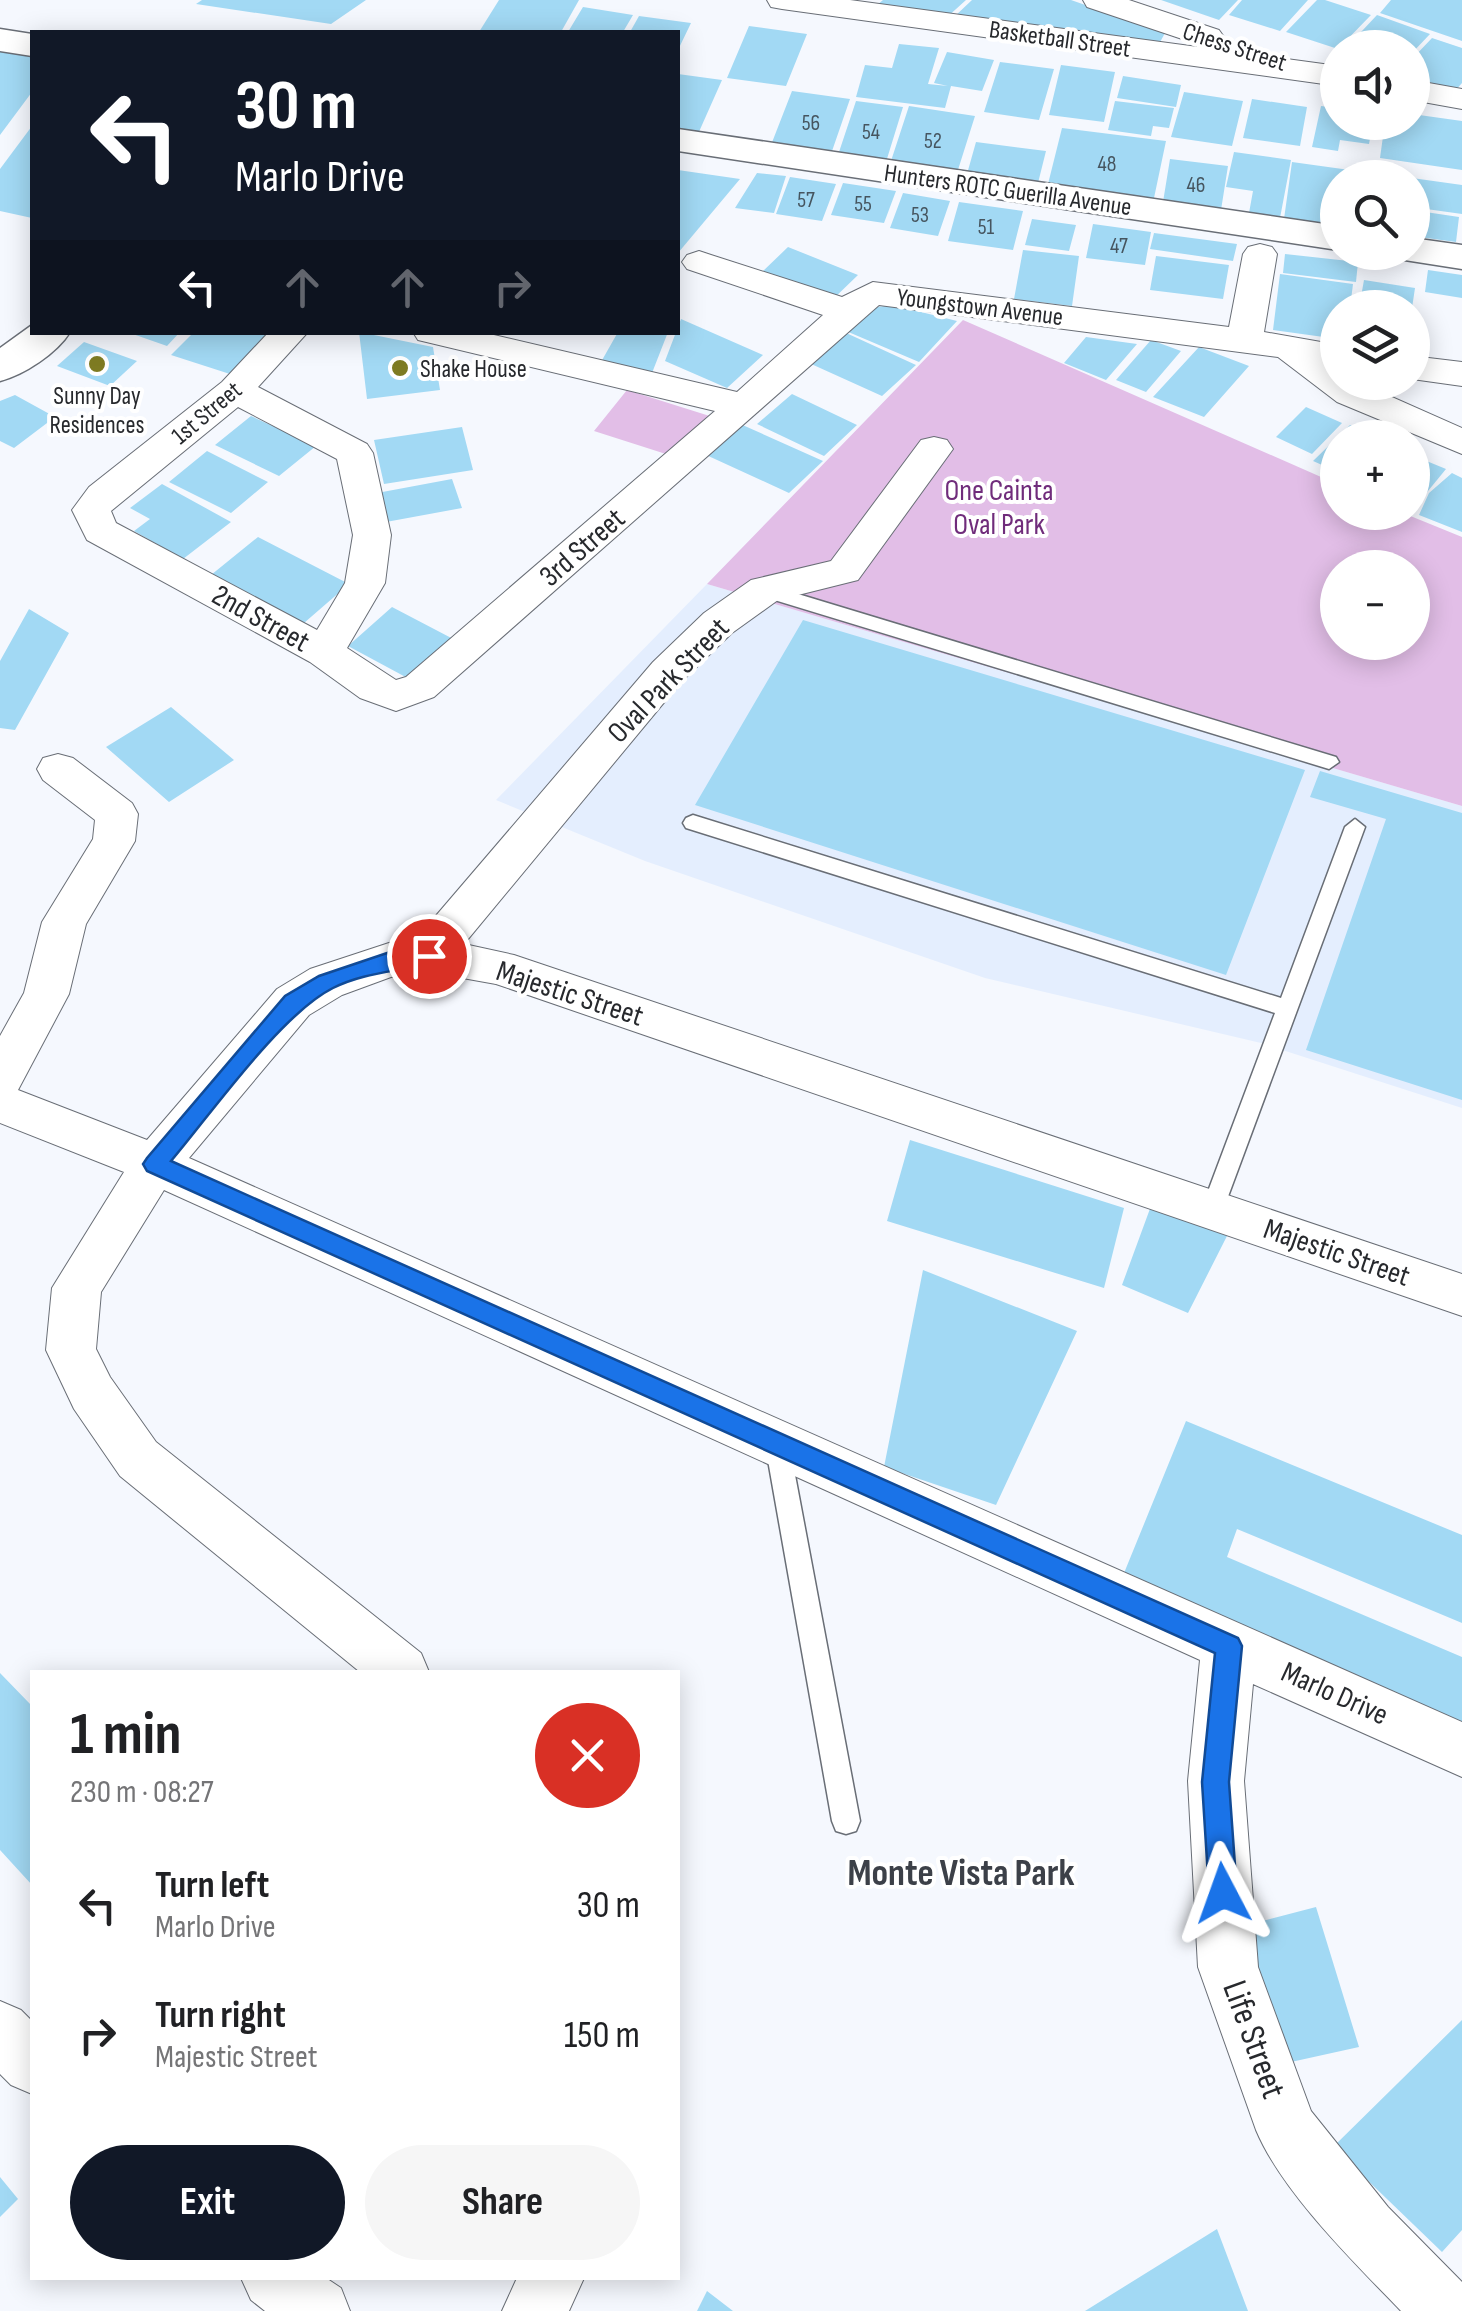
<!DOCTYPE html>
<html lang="en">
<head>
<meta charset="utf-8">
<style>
	:root { --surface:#fff; --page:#f6f6f6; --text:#202124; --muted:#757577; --accent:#111827 }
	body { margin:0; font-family:"Sofia Sans Condensed",sans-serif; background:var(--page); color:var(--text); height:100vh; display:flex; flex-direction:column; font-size:38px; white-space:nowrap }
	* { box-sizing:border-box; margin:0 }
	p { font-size:32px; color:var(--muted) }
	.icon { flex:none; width:55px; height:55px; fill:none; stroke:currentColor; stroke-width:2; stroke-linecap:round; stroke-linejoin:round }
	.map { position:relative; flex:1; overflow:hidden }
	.side { position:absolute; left:30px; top:1670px; width:650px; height:610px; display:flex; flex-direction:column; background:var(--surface); border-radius:0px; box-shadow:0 5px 25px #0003 }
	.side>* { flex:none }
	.banner { position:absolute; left:30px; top:30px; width:650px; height:305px; border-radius:0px; box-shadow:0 5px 25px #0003; background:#111827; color:#fff; overflow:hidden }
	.controls { position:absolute; left:1320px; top:30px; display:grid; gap:20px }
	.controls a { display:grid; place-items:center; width:110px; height:110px; border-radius:50%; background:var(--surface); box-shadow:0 5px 25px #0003; font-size:50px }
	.pin { position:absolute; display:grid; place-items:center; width:85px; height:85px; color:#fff; margin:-42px; border:5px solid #fff; border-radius:50%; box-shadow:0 2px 10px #0007 }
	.me { position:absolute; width:110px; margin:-55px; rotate:356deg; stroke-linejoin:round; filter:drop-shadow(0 0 8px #0008) }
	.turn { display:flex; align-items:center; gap:35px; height:210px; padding:0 40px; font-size:45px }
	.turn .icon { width:130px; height:130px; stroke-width:2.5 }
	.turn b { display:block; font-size:70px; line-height:85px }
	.lanes { display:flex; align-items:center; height:95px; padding:0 40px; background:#0003; justify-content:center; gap:50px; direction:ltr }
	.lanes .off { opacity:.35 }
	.round { display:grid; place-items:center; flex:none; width:105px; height:105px; border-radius:52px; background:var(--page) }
	.summary { display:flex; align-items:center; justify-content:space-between; height:170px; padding:0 40px }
	h1 { font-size:60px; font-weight:700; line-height:75px }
	.primary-button { display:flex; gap:20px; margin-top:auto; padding:20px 40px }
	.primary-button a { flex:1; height:115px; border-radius:60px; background:var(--accent); color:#fff; font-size:40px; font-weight:700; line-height:115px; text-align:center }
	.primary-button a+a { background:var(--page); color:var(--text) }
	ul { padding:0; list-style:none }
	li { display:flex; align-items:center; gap:30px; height:130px; padding:0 40px }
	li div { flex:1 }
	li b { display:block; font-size:38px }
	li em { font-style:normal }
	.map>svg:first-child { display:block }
	.built { fill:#e4eefe }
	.green { fill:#e2bee7; fill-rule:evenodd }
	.building { fill:#a2d9f4 }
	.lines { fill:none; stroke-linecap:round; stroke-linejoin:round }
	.service-casing { stroke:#696e76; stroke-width:3 }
	.minor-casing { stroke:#696e76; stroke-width:2 }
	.tertiary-casing { stroke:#696e76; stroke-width:3 }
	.service { fill:#fff; fill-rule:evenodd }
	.minor { fill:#fff; fill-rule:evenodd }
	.tertiary { fill:#fff; fill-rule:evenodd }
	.route { fill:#1a73e8; stroke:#114b97; stroke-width:2.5 }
	.poi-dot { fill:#7e7b22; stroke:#fff; stroke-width:4 }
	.labels { text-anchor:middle; stroke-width:8; stroke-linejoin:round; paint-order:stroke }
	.far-number-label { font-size:22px; fill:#46555f }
	.far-street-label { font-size:25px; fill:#27292d; stroke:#fff }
	.far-poi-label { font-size:25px; fill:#27292d; stroke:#fff; text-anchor:start }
	.park-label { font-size:30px; fill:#702c7b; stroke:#fff }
	.street-label { font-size:30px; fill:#27292d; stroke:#fff }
	.near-street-label { font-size:35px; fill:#27292d; stroke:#fff }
	.near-neighbourhood-label { font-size:38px; font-weight:bold; fill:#3c4048; stroke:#fff }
</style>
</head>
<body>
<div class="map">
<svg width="1462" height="2311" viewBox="0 0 1462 2311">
	<rect width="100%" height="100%" fill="#f5f8fe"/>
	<path class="built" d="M707,584l755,222v302l-201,-65 -276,-65 -340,-117 -149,-61z"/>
	<path class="green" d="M963,320l374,164 1,28 65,1 59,24v269l-755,-222zM1338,568h74v74h-74z
		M627,390l89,28 -47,37 -75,-24z"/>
	<path class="building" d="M202,0h164l-35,24 -135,-20z
		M499,0h80l-18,32h-82z
		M883,0h83l-21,19 -68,-14z
		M972,0h99l94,33 -6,11 -205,-27z
		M1161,0h77l-19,20z
		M1242,0h66l-28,31 -51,-16z
		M1317,0h8l46,15 -33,34 -52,-17z
		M1391,0h71v41l-82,-28z
		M583,7l50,8 -10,17h-55z
		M1377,15l53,19 -18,19v-5h-66z
		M639,16l52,7 -13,27v-18h-48z
		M749,26l58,8 -21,52 -59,-8z
		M1432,38l30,10v35l-7,8 -43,-15v-17z
		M899,44l40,4 -11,36 20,2 -14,-3 13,-31 47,8 -12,31 -31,-5 -6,22 -89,-11 9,-32 27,3z
		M0,51l32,5v36l-32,43z
		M1000,62l54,7 -15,51 -55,-8z
		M1061,65l54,7 -11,50 -55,-7z
		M678,74l44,6 -24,54 -20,-3z
		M1123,76l58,9 -5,22 -59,-9z
		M792,91l58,8 -19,55 -60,-9z
		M1184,92l59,9 -11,45 -61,-9z
		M1252,99l55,8 -7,39 -57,-8z
		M856,101l47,6 -17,55 -48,-7z
		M1115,101l59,7 -5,20 -16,-2 -2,10 -43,-6z
		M909,106l66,10 -18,57 -67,-9z
		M1321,106l17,2v14h35l-4,22 -29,-4 -2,11 -26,-4z
		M1412,114l50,7v49l-82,-12 5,-36h27z
		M32,126v92l-32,-7v-42z
		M1062,128l104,13 -12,57 -106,-14z
		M976,142l70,9 -8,32 -71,-9z
		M1234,152l57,8 -11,58 -31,-5 4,-22 -27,-4z
		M1170,159l58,7 -7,44 -58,-8z
		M1292,162l72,10 -1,6h-25v48l-54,-7z
		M678,170l62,9 -62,74z
		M757,173l29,3 -12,37 -39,-5z
		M790,177l46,7 -14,37 -46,-7z
		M1412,178l50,7v29l-50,-7z
		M843,183l53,8 -12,32 -53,-8z
		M903,193l47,8 -12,35 -48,-8z
		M959,202l64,9 -10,39 -65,-9z
		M1412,210l47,7 -3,25 -44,-6z
		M1032,219l44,6 -7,26 -44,-6z
		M1093,224l58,8 -6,33 -59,-7z
		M1154,233l83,11 -4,17 -83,-12z
		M788,247l70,28 -29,28 -70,-28z
		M1023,250l56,6 -7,50 -58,-7z
		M1285,254l73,8 -2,20 -73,-9z
		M1156,256l73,9 -6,34 -73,-9z
		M1428,270l34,5v23l-37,-6z
		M1280,274l73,10 -3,24h-12v31l-65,-9z
		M1364,280l51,8 -3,20h-53z
		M893,305l64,16 -38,41 -73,-31 24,-23z
		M681,319l82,36 -36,33 -62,-27z
		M127,332h53l-13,14z
		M194,332h74l4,2 -39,41 -62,-20z
		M359,332l74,15 7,43 -73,9z
		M618,332h50l-16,41 -51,-11z
		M844,332l72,33 -34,31 -73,-33z
		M1086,337l51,7 -31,36 -42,-17z
		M1151,340l30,11 -35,41 -30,-12z
		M84,342l53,19 -27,25 -53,-20z
		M1199,347l50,19 -45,51 -51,-20z
		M792,394l65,31 -33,31 -67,-32z
		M15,395l40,22 -41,31 -14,-7v-40z
		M1306,407l36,16 -30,31 -36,-17z
		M251,416l65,30 -37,30 -64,-31z
		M738,423l85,38 -34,32 -85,-39z
		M1350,425l26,13h-38v34l-25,-11z
		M462,427l11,43 -89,14 -10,-44z
		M207,451l61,31 -37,31 -62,-31z
		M1412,455l34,14 -27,33 -7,-3z
		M1452,473l10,5v54l-43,-17 10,-22z
		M452,479l10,29 -76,14 -9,-29z
		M162,484l69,38 -48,37 -49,-28 16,-12 -20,-11z
		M258,537l91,47 -45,39 -93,-48z
		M392,607l65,34 -44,40 -65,-35z
		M29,609l40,24 -54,97 -15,-2v-67z
		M803,620l502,150 -79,205 -531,-170z
		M171,707l63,53 -65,42 -63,-55z
		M1320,771l142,42v287l-156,-50 80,-231 -76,-22z
		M910,1140l214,68 -20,80 -217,-67z
		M1151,1206l76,30 -39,77 -66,-28z
		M923,1270l154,61 -81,174 -112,-38z
		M1186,1421l276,114v88l-225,-94 -10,28 235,100v68l-340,-147z
		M0,1673l32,33v179l-32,-35z
		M1316,1907l43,140 -77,17 -46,-136z
		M1462,2020v210l-20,22 -109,-105z
		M0,2177l18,22 -18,18z
		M1217,2229l31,82h-163z
		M707,2291l26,20h-36z"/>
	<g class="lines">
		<defs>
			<path id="service" d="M765,584l571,173 3,5 -10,7 -571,-174 -2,-5z
				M693,815l588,183 64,-171 10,-8 10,8 -142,383 -3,7 -8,3 -8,-3 -3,-7 74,-197 -589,-185 -3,-5 3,-5z
				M777,1432l9,3 3,8 71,378 -4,10 -10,3 -10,-3 -4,-10 -67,-378 3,-8z"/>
			<path id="minor" d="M767,0h83l488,66v20l-556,-77 -11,-2z
				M1083,0h46l90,30 5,7 -5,7h-22l-110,-37z
				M1412,80l50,9v20l-50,-9z
				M1260,244l12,3 5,7 -13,78 74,13v22h-4l4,2v13h20l104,46v26l-125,-52 -59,-45 -399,-52 -445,392 -38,14 -36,-13 -50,-36 -223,-122 -15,-30 17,-23 133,-105 47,-50h39l-50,55 109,57 6,9 18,82 -6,48 -38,65 49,32 10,-3 309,-266 -297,-71 -5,-8h68l256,60 86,-77 -136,-46 -5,-7 5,-7 12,-4 12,4 131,42 31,-15 356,45 14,-73 5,-7zM238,407l99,52 16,76 -8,48 -28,47 -201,-107 -5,-12z
				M1412,356l50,6v24l-50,-7z
				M934,437l13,3 6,9 -95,131 -80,20 -46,33 -51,49 -217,262 50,11 948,319v42l-966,-332 -67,-12 -38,5 -49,18 -33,20 -120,143 1273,564v55l-209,-93 -9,97 14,186 53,144 77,96 74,75v29h-61c-47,-49 -119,-119 -145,-181l-58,-163 -10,-186 12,-121 -1036,-470 -63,102 -5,57 14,28 46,65 265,211 8,19h-69l-240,-196 -46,-67 -28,-59 6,-62 72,-116 -124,-49v-87l24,-43 18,-71 51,-83 2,-19 -52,-40 -6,-11 6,-11 15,-4 15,4 59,45 6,11 -3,27 -49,83 -17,70 -51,96 129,50 130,-151 33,-20 79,-26 27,-4 237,-277 51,-49 47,-33 80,-19 90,-121z
				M0,2001l21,9 11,11v73l-21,-9 -11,-11z
				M241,2278h85l15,10 9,23h-85l-14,-11z
				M517,2278h67l-15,33h-67z"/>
			<path id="tertiary" d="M0,29l32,5v22l-32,-5z
				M678,129l660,97v24l-660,-99z
				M1412,238l50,7v24l-64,-10 -4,-7h18z
				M32,325v7h38c-13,21 -46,43 -70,49v-33z"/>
		</defs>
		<use href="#service" class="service-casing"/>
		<use href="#minor" class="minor-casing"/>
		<use href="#tertiary" class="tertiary-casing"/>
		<use href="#service" class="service"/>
		<use href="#minor" class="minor"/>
		<use href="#tertiary" class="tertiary"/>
	</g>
	<path class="route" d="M429,947l7,3 3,6 -3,5c-34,11 -69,10 -103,27 -52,26 -122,126 -162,173l1067,477 4,8 -13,136 8,111 -4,10 -10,4 -10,-4 -4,-10 -7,-111 13,-129 -1068,-482 -4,-7 4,-6 138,-162 34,-20 71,-24z"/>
	<g class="poi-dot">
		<circle cx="97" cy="364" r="10"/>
		<circle cx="400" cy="368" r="10"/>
	</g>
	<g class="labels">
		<g class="far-number-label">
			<text x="811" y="130">56</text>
			<text x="871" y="139">54</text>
			<text x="933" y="148">52</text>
			<text x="1107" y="171">48</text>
			<text x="1196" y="192">46</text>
			<text x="806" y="207">57</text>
			<text x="863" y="211">55</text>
			<text x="920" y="222">53</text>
			<text x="986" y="234">51</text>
			<text x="1119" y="253">47</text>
		</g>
		<g class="far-street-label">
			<text transform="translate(1060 38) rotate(8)" y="9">Basketball Street</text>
			<text transform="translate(1235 46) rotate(18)" y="9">Chess Street</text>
			<text transform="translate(1008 189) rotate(8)" y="9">Hunters ROTC Guerilla Avenue</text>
			<text transform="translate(980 306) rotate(7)" y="9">Youngstown Avenue</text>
			<text transform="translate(206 412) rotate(-40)" y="9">1st Street</text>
		</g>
		<g class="far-poi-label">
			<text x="420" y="377">Shake House</text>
			<text x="97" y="404" text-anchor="middle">Sunny Day<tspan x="97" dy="29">Residences</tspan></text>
		</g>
		<g class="park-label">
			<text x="999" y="500">One Cainta<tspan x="999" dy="34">Oval Park</tspan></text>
		</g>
		<g class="street-label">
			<text transform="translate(582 547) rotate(-41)" y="10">3rd Street</text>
			<text transform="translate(261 618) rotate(29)" y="10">2nd Street</text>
			<text transform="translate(668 680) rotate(-46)" y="10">Oval Park Street</text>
			<text transform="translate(570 993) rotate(18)" y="10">Majestic Street</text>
			<text transform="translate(1337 1252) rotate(19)" y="10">Majestic Street</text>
			<text transform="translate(1335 1693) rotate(24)" y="10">Marlo Drive</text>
		</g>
		<g class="near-street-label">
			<text transform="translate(1255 2039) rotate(70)" y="12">Life Street</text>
		</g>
		<g class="near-neighbourhood-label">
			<text x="961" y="1885">Monte Vista Park</text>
		</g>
	</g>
</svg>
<div class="controls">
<a><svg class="icon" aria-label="sound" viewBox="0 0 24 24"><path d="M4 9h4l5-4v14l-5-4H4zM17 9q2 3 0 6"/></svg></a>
<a><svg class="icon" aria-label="search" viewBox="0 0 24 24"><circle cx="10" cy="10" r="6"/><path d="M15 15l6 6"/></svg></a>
<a><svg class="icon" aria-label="layers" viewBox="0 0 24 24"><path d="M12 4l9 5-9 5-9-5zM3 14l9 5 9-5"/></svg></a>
<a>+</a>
<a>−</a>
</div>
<div class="pin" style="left:429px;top:956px;background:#d93025"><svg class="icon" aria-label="arrive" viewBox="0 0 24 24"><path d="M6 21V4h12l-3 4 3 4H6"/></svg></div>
<svg class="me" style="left:1223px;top:1893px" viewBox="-20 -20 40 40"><path d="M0-17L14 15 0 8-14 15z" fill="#1a73e8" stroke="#fff" stroke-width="4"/></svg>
<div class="banner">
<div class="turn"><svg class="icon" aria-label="left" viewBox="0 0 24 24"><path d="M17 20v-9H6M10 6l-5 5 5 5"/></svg><div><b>30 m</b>Marlo Drive</div></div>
<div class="lanes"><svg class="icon" aria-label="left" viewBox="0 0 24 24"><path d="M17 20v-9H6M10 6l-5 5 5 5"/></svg><svg class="icon off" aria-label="ahead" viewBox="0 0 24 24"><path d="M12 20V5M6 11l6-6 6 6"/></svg><svg class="icon off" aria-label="ahead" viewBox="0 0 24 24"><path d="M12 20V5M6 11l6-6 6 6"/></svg><svg class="icon off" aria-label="right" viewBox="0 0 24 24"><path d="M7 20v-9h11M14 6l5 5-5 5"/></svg></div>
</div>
<section class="side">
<div class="summary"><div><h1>1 min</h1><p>230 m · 08:27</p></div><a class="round" style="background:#d93025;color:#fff"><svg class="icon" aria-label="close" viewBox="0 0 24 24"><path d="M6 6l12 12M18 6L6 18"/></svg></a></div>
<ul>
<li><svg class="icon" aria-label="left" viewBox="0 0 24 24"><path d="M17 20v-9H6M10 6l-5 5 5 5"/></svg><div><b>Turn left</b><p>Marlo Drive</p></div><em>30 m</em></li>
<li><svg class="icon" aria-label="right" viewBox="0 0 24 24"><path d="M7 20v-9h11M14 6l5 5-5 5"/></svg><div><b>Turn right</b><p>Majestic Street</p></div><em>150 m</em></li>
</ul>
<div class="primary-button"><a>Exit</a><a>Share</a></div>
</section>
</div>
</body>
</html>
